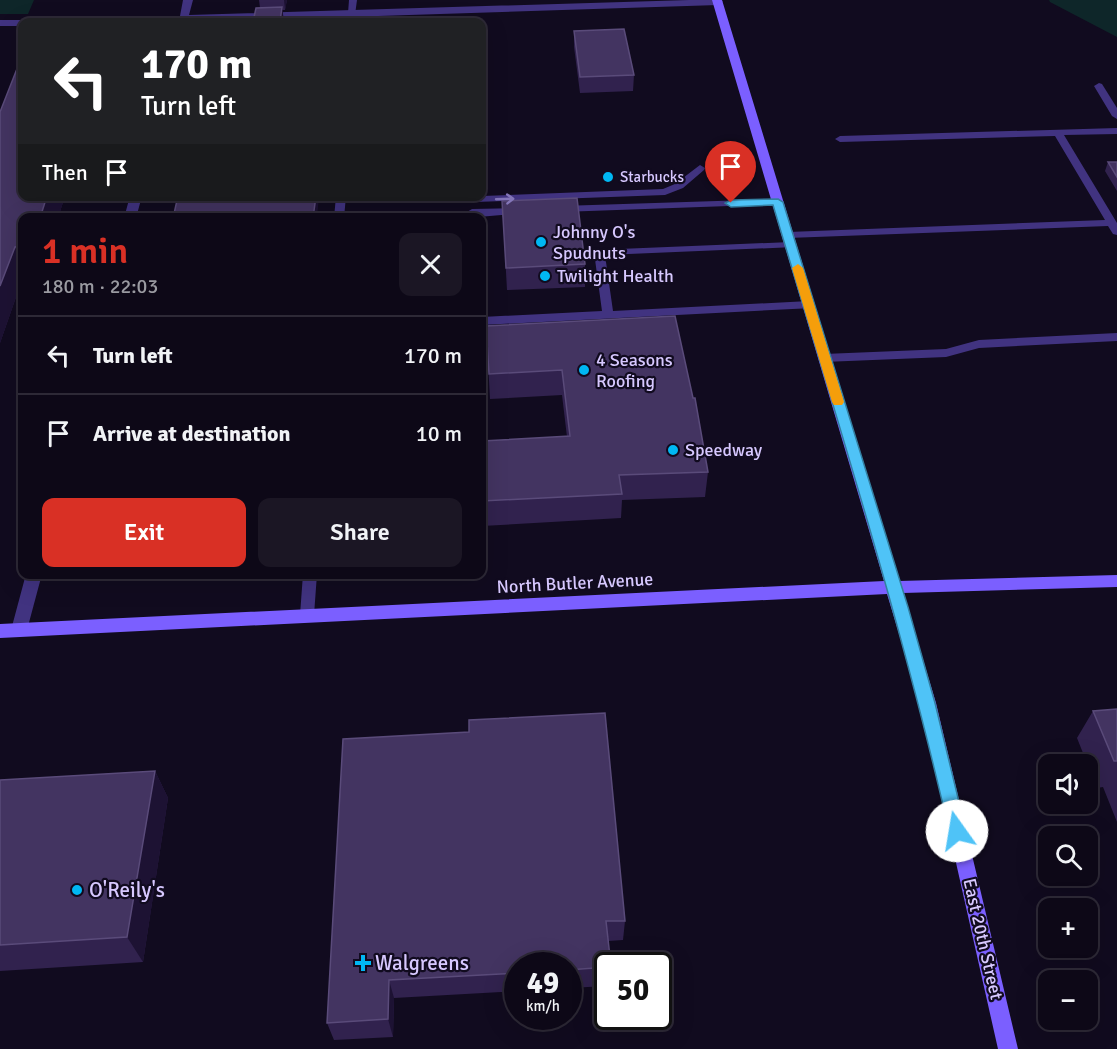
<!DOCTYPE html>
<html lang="en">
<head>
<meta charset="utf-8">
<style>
	:root { --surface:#0d0817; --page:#1b1624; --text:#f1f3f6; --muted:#9a9aa1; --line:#2d2936; --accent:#d93025 }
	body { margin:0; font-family:Signika,sans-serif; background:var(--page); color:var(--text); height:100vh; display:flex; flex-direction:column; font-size:22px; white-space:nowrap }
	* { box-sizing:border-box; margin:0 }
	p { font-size:20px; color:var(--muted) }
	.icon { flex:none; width:33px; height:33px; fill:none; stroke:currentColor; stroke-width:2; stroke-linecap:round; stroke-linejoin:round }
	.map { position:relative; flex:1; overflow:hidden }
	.sheet { position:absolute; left:18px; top:213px; width:468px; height:366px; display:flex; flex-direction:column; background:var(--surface); border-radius:12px; box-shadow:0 6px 24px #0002,0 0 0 2px var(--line) }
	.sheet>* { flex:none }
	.hud { position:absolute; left:18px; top:18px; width:468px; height:183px; border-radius:12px; box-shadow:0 6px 24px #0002,0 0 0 2px var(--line); background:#202124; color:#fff; overflow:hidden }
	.buttons { position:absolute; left:1038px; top:754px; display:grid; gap:12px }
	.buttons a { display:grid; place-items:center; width:60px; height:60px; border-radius:12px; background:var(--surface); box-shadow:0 6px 24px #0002,0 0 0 2px var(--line); font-size:30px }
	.speed { position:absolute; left:504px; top:952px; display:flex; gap:12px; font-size:30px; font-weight:700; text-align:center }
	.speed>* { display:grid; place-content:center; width:78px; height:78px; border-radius:50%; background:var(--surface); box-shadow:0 6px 24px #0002,0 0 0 2px var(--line); line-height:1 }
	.speed small { font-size:15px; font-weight:400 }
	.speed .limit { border:3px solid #111; border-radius:9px; background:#fff; color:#111 }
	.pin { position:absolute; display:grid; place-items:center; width:51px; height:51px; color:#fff; margin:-62px -26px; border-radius:50% 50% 50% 0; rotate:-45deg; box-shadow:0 0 6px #0007 }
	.pin .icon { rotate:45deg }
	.me { position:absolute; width:66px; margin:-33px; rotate:347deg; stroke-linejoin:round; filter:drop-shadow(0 0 4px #0008) }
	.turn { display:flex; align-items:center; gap:21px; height:126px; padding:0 24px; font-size:27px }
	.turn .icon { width:78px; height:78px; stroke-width:2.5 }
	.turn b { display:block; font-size:42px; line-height:51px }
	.then { display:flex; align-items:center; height:57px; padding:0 24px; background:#0003; gap:12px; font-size:22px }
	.round { display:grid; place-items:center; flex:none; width:63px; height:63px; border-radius:12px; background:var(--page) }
	.overview { display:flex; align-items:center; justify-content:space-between; height:102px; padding:0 24px }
	h1 { font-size:36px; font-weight:600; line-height:45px; color:var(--accent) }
	.button { display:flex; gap:12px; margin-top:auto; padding:12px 24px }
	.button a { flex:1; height:69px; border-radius:12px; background:var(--accent); color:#fff; font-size:24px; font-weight:600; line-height:69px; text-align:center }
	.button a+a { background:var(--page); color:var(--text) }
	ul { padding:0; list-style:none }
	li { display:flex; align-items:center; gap:18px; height:78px; padding:0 24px; border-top:2px solid var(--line) }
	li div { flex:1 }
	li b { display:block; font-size:22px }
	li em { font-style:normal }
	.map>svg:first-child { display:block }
	.green { fill:#0e2629 }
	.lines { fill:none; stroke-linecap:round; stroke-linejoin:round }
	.lane { fill:#413380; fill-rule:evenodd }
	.street { fill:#413380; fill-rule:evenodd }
	.secondary { fill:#7b5fff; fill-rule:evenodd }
	.wall { fill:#31224e }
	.shaded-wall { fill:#1d1233 }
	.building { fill:#433461; stroke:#5a4b7a; stroke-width:1.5 }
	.oneway { stroke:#8476b9 }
	.route { fill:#4fc3f7; stroke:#337fa1; stroke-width:1.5 }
	.slow { fill:#f59e0b }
	.poi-dot { fill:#00b7f3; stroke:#110b1f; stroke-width:2 }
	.labels { text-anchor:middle; stroke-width:4.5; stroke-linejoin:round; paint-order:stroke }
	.far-poi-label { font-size:15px; fill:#d7c8ff; stroke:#110b1f; text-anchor:start }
	.poi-label { font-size:18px; fill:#d7c8ff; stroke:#110b1f; text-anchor:start }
	.street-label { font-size:18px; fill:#d7c8ff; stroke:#110b1f }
	.near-poi-label { font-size:21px; fill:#d7c8ff; stroke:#110b1f; text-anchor:start }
</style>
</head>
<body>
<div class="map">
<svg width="1117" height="1049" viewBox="0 0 1117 1049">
	<rect width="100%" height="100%" fill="#110b1f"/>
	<path class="green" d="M0,0h34l-6,14h-28z
		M1049,0h68v37l-67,-35z"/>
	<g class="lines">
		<path class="lane" d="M349,0h8l-2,15 -7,-2z
			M1099,83l3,1 15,24v11l-5,-3 -18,-30z
			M1117,128v6l-53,1 53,88v12l-4,-1 -5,-8 -320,12 -5,-3 5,-3 317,-12 -50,-84 -215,6 -5,-3 5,-3z
			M700,165l5,3 -1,2 -21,18 -18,7 -217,8 -27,-7h61l181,-7 12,-5z
			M336,196h10l-2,22h-10z
			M778,199l4,1v4l-221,8 -5,-3 5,-3z
			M521,208l4,1v4l-58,5v-6l5,-3z
			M791,242l5,3 -1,2 -190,8 8,56 196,-10 4,1v6l-331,17v-8l120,-6 -8,-59 1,-2z
			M1117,333v8l-138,7 -33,9 -122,5 -6,-4 6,-4 122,-5 33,-9z
			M303,574h14l-3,41 -2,4h-10l-2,-4z"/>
		<path class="street" d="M183,0h10l-4,15 500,-15h32l2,2 -5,3 -530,17h-128l5,-3 115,-3z
			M0,20h22l5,2h-5v4h-22z
			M130,196h12l-6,22h-12z
			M26,574h16l-15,56 -2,5 -6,2 -6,-2 -2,-5z"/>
		<path class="secondary" d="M712,0h10l177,581 218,-6v12l-214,6 33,110 82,346h-20l-78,-346 -33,-109 -887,44v-14l884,-43z"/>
	</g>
	<path class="wall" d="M259,0h28l-2,10h-3l2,12h-31l7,-14z
		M574,31l60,44 -1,16 -53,2 -6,-46z
		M0,112l22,84h43l-7,22h-36v62l-22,63z
		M1108,162h9v29l-12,-20z
		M502,201l83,63v23l-78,3z
		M675,316l33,156 -3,25 -83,3 -1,18 -139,8v-85l85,-4 -5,-42 -72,4 -4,-73z
		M1117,709v113l-14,-35 -6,1 -20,-50 16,-27z
		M343,739l282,182 -2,19 -15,1v45l-40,2v-22h-50v25l-124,7 -1,39 -59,3 -7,-17z
		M155,771l13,27 -25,164 -143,9v-191z"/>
	<path class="shaded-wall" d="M284,0h3l-2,10z
		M282,7l2,14v1h-4z
		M47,196h18l-7,22h-18z
		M316,196h3l-2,22h-4z
		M15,247l7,20v13l-22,63v-57z
		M155,771l13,27 -25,164 -16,-25z
		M389,980l5,18 -1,39 -5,-18z"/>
	<path class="building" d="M282,7l-2,15h-27l3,-14z
		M624,29l10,46 -54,2 -6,-46z
		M22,56v140h25l-7,22h-18v28l-7,1 -15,39v-174z
		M1108,162h9v15z
		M178,196h138l-3,22h-140z
		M577,198l8,66 -79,4 -4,-67z
		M675,316l18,82h2l13,74 -89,3 3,19 -140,7v-60l88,-5 -8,-66 -73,4 -3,-48z
		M1117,709v52h-3l-21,-50z
		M605,713l20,208h-19l5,45h-3v1l-40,3v-4h-50v7l-129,7 -1,39 -61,4 16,-284 126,-7v-12z
		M155,771l-28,166 -127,8v-165z"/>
	<defs><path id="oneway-shaft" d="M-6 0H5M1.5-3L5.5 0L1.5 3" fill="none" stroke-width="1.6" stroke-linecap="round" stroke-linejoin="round" transform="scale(1.5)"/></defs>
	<use class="oneway" href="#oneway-shaft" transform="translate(505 199) rotate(-2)"/>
	<path class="route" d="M778,199l5,3 125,405 27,96 31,128 -3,5 -6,3 -5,-3 -3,-5c-48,-211 -114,-418 -176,-626l-42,2 -6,-4 6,-3z"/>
	<path class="slow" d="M798,264l5,4 41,134 -2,3h-8l-2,-3 -40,-134z"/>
	<g class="poi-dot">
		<circle cx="608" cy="177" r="6"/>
		<circle cx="541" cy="242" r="6"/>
		<circle cx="545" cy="276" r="6"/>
		<circle cx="584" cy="370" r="6"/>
		<circle cx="673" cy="450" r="6"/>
		<circle cx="77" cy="890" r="6"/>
		<path d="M360 954h6v6h6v6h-6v6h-6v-6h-6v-6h6z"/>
	</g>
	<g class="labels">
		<g class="far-poi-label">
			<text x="620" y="182">Starbucks</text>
		</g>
		<g class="poi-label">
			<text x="553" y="238">Johnny O's<tspan x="553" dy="21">Spudnuts</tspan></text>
			<text x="557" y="282">Twilight Health</text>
			<text x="596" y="366">4 Seasons<tspan x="596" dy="21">Roofing</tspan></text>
			<text x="685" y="456">Speedway</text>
		</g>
		<g class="street-label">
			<text transform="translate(575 583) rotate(-3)" y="6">North Butler Avenue</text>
			<text transform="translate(983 939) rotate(77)" y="6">East 20th Street</text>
		</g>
		<g class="near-poi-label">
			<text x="89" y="897">O'Reily's</text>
			<text x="375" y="970">Walgreens</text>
		</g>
	</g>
</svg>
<div class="buttons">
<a><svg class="icon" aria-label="sound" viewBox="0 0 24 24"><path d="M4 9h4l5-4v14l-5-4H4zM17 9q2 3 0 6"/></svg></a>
<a><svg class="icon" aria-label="search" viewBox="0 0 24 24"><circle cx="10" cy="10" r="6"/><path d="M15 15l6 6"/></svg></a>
<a>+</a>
<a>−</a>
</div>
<div class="speed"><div>49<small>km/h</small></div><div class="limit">50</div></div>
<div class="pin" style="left:731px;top:203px;background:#d93025"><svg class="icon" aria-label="arrive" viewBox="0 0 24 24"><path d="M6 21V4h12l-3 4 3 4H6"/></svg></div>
<svg class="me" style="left:957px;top:831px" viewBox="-20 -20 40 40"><circle r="19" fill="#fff"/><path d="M0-13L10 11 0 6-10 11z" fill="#4fc3f7"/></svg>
<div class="hud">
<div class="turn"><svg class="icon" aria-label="left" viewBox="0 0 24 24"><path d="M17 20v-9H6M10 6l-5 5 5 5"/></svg><div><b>170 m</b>Turn left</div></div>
<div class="then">Then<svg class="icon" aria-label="arrive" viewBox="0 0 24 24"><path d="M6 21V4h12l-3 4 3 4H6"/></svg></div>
</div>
<section class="sheet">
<div class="overview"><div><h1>1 min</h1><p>180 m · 22:03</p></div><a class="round"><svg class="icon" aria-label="close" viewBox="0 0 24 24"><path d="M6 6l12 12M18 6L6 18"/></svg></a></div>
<ul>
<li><svg class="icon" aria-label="left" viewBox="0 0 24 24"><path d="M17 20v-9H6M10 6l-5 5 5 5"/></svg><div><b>Turn left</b></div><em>170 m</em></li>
<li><svg class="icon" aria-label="arrive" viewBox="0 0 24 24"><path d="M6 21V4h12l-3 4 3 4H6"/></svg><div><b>Arrive at destination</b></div><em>10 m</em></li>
</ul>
<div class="button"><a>Exit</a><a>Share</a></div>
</section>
</div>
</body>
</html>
